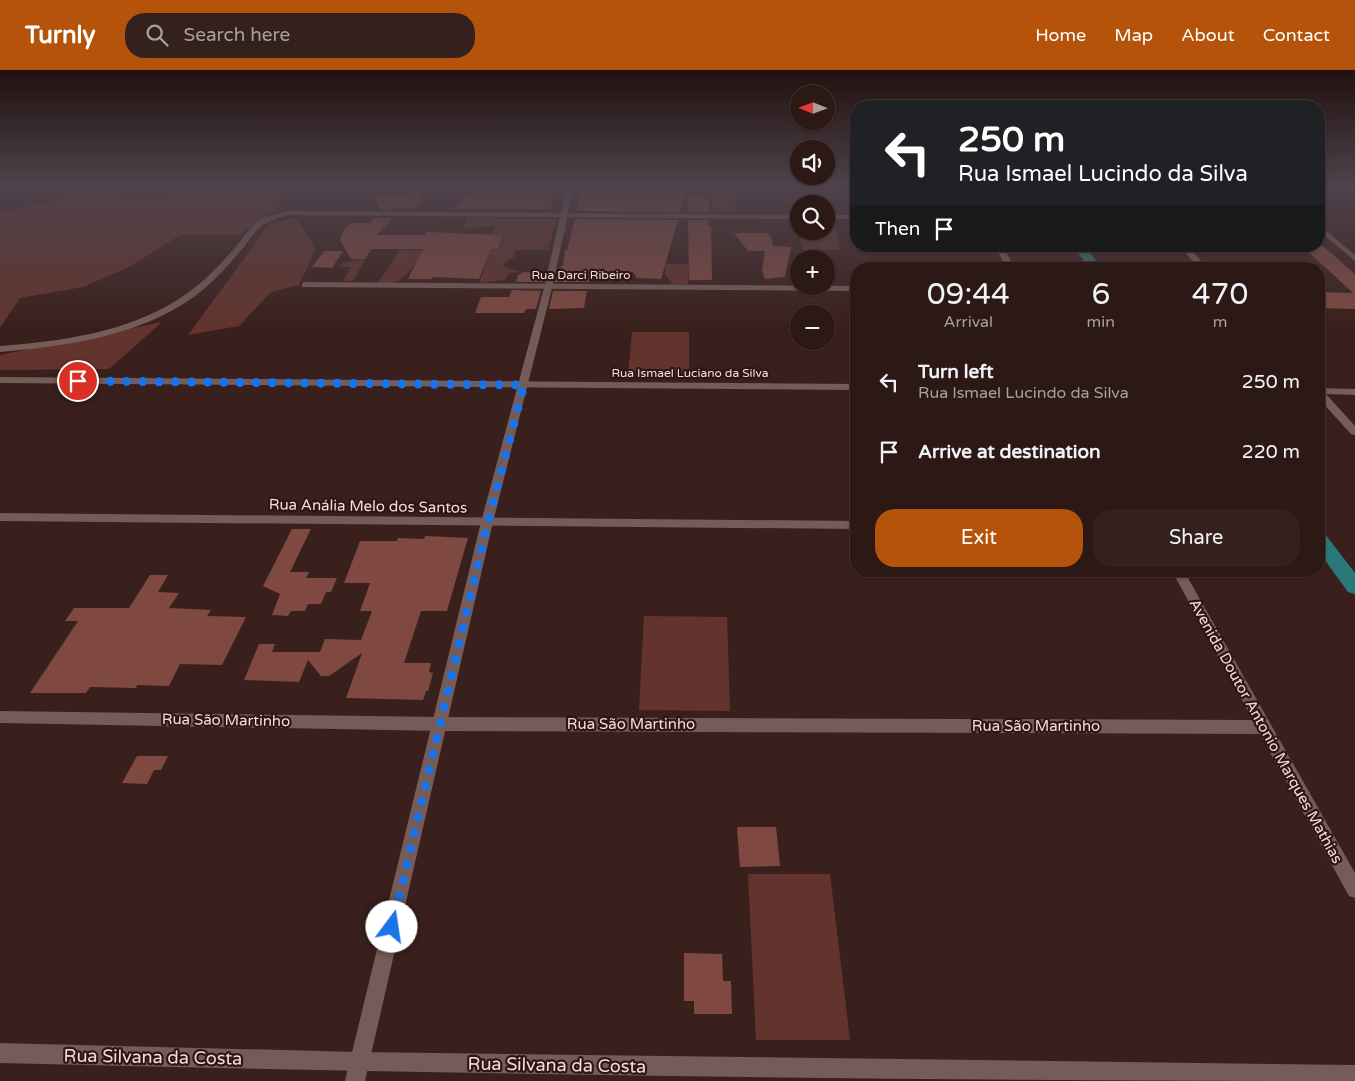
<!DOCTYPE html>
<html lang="en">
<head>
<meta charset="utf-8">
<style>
	:root { --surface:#2c1815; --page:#34211e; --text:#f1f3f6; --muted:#a6a0a0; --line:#483734; --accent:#b45309 }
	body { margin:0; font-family:"Varela Round",sans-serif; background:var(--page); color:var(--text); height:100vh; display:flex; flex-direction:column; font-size:19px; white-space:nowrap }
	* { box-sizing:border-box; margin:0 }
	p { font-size:16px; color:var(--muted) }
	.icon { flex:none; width:28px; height:28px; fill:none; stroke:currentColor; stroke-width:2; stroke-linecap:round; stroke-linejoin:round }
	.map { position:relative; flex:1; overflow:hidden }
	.details { position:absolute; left:850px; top:192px; width:475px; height:315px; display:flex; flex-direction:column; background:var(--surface); border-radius:20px; box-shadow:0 1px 4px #0004,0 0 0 1px var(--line) }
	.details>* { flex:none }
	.banner { position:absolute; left:850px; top:30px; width:475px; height:152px; border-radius:20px; box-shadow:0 1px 4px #0004,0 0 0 1px var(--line); background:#202124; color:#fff; overflow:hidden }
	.needle { width:32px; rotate:271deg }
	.buttons { position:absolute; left:790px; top:15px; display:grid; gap:10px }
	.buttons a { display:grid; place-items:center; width:45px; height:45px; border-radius:50%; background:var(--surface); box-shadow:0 1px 4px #0004,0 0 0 1px var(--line); font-size:25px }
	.pin { position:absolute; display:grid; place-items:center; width:42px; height:42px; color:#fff; margin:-21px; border:2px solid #fff; border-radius:50%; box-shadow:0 1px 5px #0007 }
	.me { position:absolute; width:55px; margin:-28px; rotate:14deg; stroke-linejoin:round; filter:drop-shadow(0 0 4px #0008) }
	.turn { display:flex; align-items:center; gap:18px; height:105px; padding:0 25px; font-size:22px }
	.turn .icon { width:65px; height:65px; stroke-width:2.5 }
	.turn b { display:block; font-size:35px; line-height:42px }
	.then { display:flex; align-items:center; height:48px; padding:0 25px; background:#0003; gap:10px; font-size:19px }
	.eta { display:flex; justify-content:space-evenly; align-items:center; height:85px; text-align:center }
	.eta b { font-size:30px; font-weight:600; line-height:35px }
	.primary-button { display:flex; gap:10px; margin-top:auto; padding:10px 25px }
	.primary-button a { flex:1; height:58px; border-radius:20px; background:var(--accent); color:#fff; font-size:20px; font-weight:600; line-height:58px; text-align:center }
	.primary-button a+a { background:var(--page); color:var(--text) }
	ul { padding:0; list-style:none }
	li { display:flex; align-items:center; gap:15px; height:70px; padding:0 25px }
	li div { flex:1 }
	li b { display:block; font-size:19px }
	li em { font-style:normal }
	header { display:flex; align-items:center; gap:30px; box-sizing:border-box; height:70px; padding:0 25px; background:var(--accent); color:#fff }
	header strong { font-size:24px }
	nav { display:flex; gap:28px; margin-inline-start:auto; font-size:18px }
	.search { width:350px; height:45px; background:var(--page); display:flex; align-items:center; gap:12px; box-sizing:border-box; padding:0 18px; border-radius:20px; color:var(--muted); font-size:19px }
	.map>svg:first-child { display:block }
	.green { fill:#62342d }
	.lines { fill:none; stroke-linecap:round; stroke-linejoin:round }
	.canal { fill:#29797b; fill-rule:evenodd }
	.building { fill:#7f4941 }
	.minor { fill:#755c58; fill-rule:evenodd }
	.tertiary { fill:#755c58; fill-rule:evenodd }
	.route { stroke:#1a73e8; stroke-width:9; stroke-dasharray:0 16.2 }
	.labels { text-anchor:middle; stroke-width:4.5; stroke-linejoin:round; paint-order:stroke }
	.far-street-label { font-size:12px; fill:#f1dedb; stroke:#2f1613 }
	.street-label { font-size:15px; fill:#f1dedb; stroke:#2f1613 }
	.near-street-label { font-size:18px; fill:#f1dedb; stroke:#2f1613 }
</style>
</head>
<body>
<header>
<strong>Turnly</strong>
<div class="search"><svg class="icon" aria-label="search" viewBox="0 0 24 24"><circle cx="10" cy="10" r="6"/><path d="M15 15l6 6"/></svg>Search here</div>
<nav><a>Home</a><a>Map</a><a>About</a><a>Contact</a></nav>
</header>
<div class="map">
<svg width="1355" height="1011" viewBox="0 0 1355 1011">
	<rect width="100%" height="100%" fill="#3a201c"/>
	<path class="green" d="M71,116h44l1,11h46l19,-11h103l-6,22 -39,27h-59l-49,31 -48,21 -63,11 -20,30v-116l65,-14z
		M711,117h16l7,8 2,17h-23z
		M296,148l20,31 -17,36 -28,7 -32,34 -51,9 82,-112z
		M468,148l88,1 -8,31h-32l-2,7 -11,7 3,4 16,4 -13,1 -5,7 -25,3 12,-33 7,-1 6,-14 -12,-1 3,-8 -32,3z
		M796,150h3v11h27v-11h7l8,30h-38z
		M400,180l23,1c-13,20 -19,35 -46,33z
		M357,190h8l-12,21h-10l8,-14h-12l3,-4z
		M666,194h23l-1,20h-15l-8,-10z
		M162,252l-53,47 -109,1v-15z
		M632,262h57v44l-61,-1z
		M644,546l83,1 3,94 -91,-1z
		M748,804h82l20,166h-94z"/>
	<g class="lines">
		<path class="canal" d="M1073,176h12l17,23h-12z
			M1319,462l6,2 30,39v21l-7,-2 -29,-40z"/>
	</g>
	<path class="building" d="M518,116h38l-6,23h-97l16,-16 6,-3 13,1v2l26,-1z
		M583,116h103v8l-6,18 -103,-1z
		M407,122h18l-10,16 -35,2 -5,-10 10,-6 20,1z
		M688,126h13l8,5v11h-21z
		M375,148h18l-16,17h48l1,-3 77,3 -5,14h-7l-12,30 -46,-2 -1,2h-24l15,-30h-52l-6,10h-14l-11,-19 4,-11 7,-6h19z
		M575,149l103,1 -17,59 -24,-1 -4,-6 -25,-1v7l-19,-1v5h-34l2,-9h3l1,-7h2l2,-16h2z
		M688,150h21l-1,6h3l1,54h-23z
		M734,163h32l5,3 2,10 18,1 -6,30 -20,2 -3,-8 3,-20h-17z
		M1302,176h21l32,28v35l-36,-1v-16l34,1z
		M324,181h19l-11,17 -20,-1z
		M524,202l21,1 -2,9h-27l2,-7z
		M512,220l29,1 -5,18h-10l-2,4h-49l6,-16h28z
		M553,221h34l-3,17 -35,1z
		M292,459h19l-21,43h19l-3,6h31l-6,14h-5l-5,12h-13l-3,7h-14l-3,5 -16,-1 8,-21 -17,-8z
		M425,466l43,2 -21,73h-26l-17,52h27l-2,9 4,1 -5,18h-2l-3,9 -77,-2 16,-45 -33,23h-8l-13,-16 -9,22 -55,-2 15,-36h16l-3,8h48l5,-13 36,1 11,-29h-12l10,-28h-26l16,-42h37l1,-3 26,1z
		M150,505h18l-10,17 21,1 -10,15 42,2 -4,6 39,1 -24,48 -42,-1 -11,22 -32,-1 -1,3 -46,-1 -4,6h-56l48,-72h-13l9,-13h55z
		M137,686h31l-7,14h-7l-7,14 -25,-1z
		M737,757h39l4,39 -40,1z
		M684,883l38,1 1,27h8l1,33h-38v-13h-10z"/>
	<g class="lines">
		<path class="minor" d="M289,141l510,4v4l-510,-4c-9,3 -20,5 -28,11 -6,6 -12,14 -17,21 -12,14 -25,29 -39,41 -55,47 -136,58 -205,64v-6c68,-5 144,-16 198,-61 22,-18 39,-40 57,-62l8,-5z
			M826,145h30v4h-30z
			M1319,155l36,30v6l-36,-30z
			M995,176h8l12,23h-8z
			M1180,176h8l20,23h-9z
			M305,212l551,4v5l-554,-4v-4z
			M0,307l856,7v6l-856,-7z
			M1319,318l36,1v6l-29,-1 29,32v9l-4,-1 -32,-35z
			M0,443l856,8v8l-856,-8z
			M1172,501h12l171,302v25l-6,-2 -89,-162 -819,-3 -441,-8v-12l441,6 812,3z
			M0,973l359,9 996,13v16c-452,0 -903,-7 -1355,-18z"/>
		<path class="tertiary" d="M11,116h13l-24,7v-4z
			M567,116h7l-22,102 -59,234 -128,559h-20l136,-559 63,-234z"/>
	</g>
	<linearGradient id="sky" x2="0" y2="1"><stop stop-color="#20120f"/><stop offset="0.45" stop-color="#4f424b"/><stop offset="1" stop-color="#4f424b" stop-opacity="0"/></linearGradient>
	<rect width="1355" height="258" fill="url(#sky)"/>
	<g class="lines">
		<path class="route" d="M78,311l446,4 -36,137 -96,405"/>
	</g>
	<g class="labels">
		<g class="far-street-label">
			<text x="581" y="209">Rua Darci Ribeiro</text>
			<text x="690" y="307">Rua Ismael Luciano da Silva</text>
		</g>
		<g class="street-label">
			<text transform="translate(368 436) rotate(1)" y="5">Rua Anália Melo dos Santos</text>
			<text transform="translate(226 650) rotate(1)" y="5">Rua São Martinho</text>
			<text x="631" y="659">Rua São Martinho</text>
			<text x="1036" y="661">Rua São Martinho</text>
			<text transform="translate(1266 661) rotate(61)" y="5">Avenida Doutor Antonio Marques Mathias</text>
		</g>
		<g class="near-street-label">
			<text transform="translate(153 987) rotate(1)" y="6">Rua Silvana da Costa</text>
			<text transform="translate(557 995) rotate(1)" y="6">Rua Silvana da Costa</text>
		</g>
	</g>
</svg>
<div class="buttons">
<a><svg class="needle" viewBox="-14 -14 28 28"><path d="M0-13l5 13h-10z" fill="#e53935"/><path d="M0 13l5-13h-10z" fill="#a6a0a0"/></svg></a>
<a><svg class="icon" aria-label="sound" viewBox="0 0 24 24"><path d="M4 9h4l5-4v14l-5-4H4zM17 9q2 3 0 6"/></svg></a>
<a><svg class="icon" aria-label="search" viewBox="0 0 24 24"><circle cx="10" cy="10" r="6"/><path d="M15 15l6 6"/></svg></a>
<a>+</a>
<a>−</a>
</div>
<div class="pin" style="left:78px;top:311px;background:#d93025"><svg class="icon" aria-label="arrive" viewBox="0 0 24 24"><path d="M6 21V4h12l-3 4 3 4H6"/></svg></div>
<svg class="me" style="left:392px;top:857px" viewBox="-20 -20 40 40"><circle r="19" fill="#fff"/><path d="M0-13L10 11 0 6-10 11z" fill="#1a73e8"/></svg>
<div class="banner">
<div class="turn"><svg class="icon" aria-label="left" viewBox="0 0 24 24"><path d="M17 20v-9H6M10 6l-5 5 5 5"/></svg><div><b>250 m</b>Rua Ismael Lucindo da Silva</div></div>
<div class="then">Then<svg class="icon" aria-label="arrive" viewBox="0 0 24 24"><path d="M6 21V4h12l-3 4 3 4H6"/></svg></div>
</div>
<section class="details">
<div class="eta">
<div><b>09:44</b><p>Arrival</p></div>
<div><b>6</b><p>min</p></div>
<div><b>470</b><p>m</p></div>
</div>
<ul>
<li><svg class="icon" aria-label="left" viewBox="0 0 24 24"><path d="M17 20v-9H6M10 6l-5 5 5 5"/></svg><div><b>Turn left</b><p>Rua Ismael Lucindo da Silva</p></div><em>250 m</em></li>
<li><svg class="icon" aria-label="arrive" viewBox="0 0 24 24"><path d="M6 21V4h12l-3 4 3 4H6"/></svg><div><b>Arrive at destination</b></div><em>220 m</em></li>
</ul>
<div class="primary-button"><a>Exit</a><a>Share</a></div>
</section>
</div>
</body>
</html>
